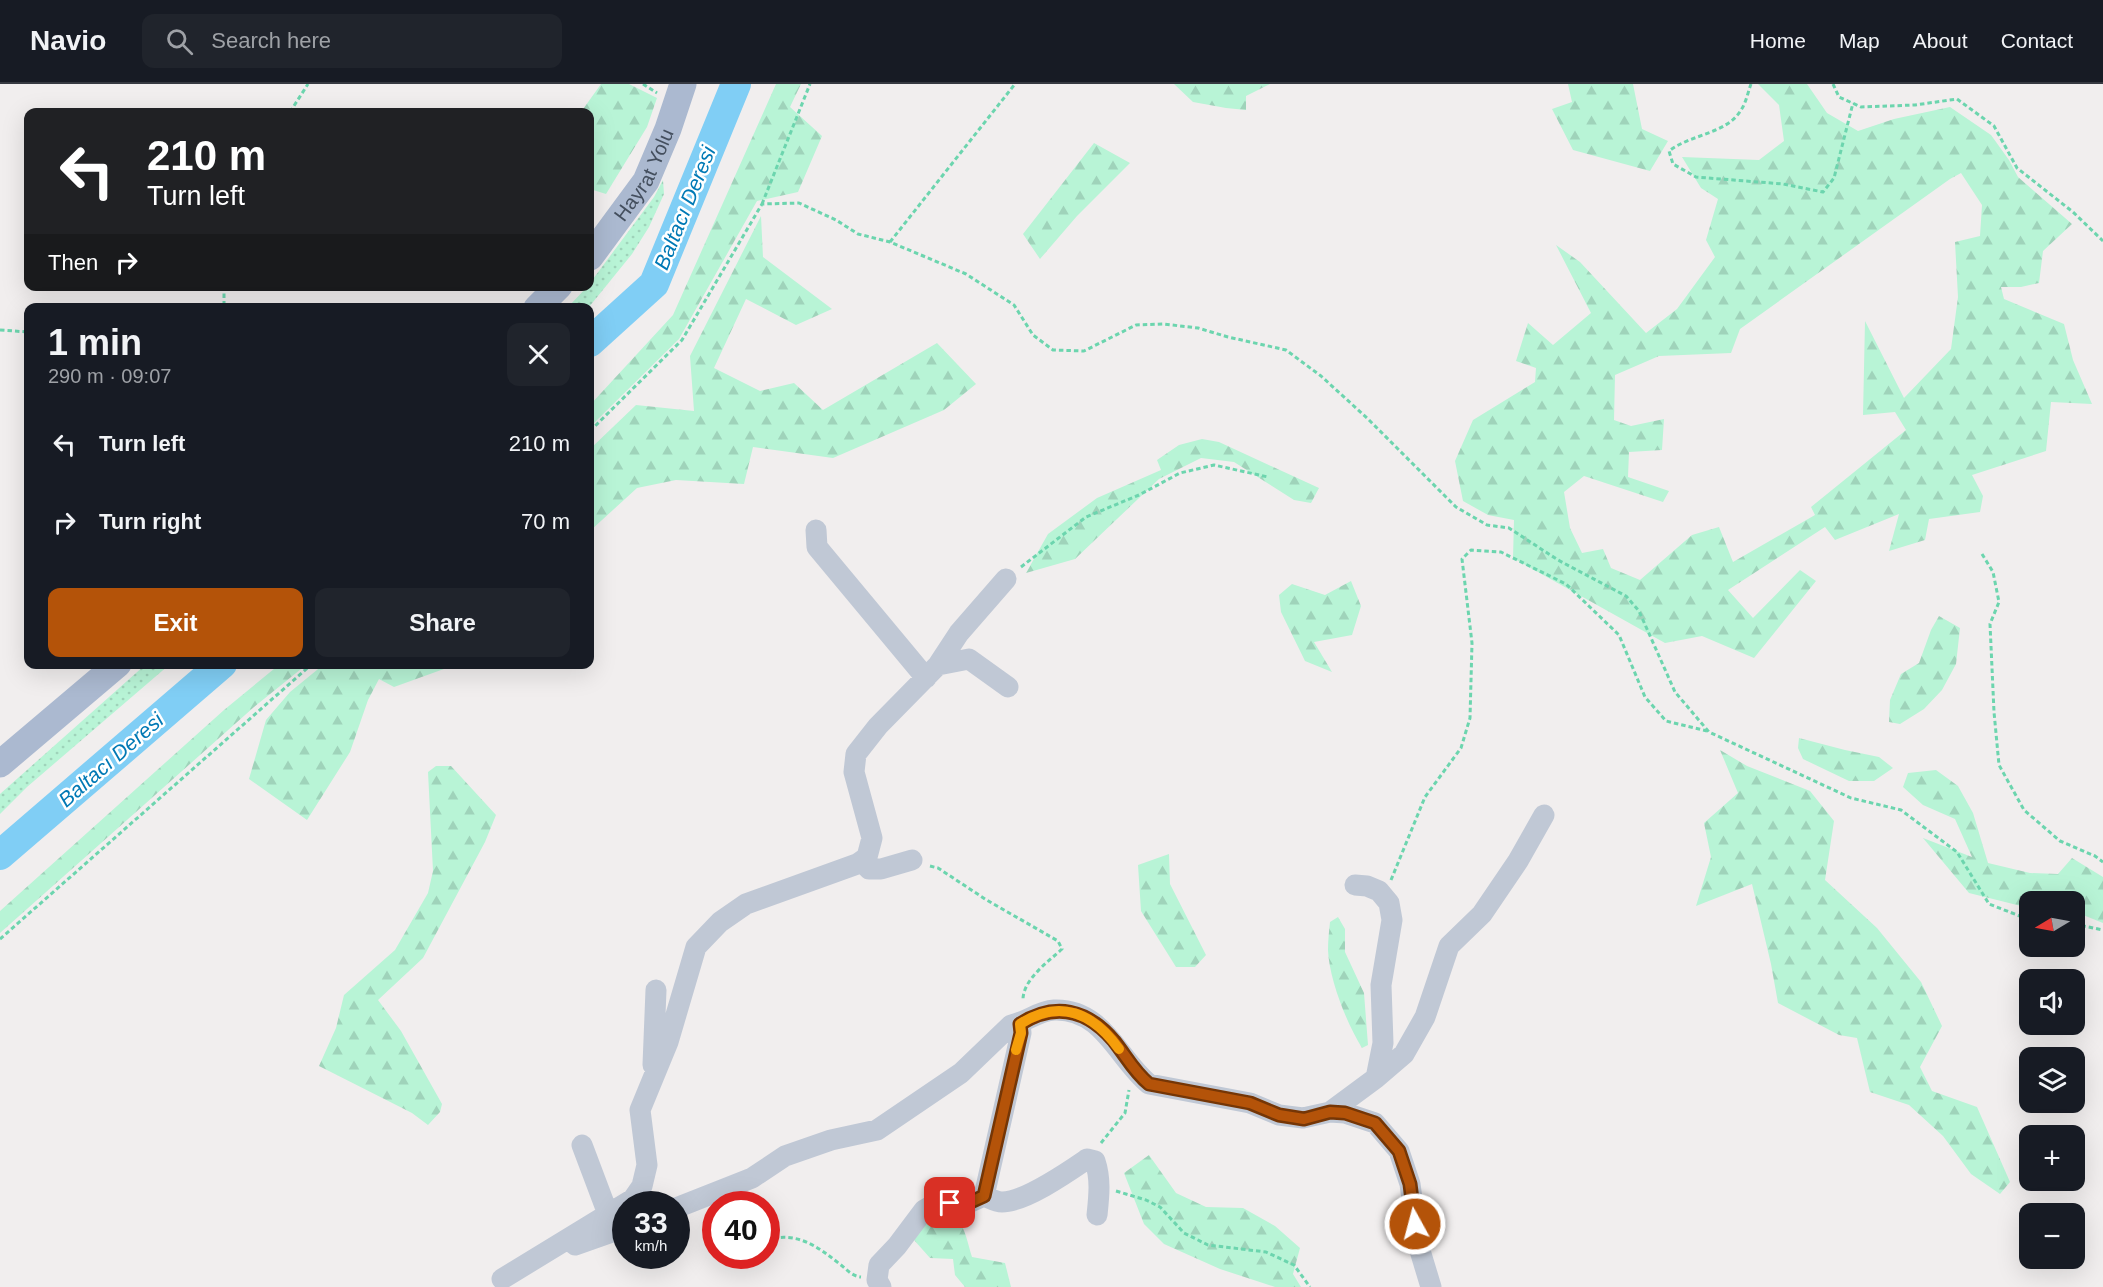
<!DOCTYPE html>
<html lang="en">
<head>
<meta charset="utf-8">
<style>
	:root { --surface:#171b24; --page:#20242c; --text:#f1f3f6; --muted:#9ea1a6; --line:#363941; --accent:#b45309 }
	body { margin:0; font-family:Helvetica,sans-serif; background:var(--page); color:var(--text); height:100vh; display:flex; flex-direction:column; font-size:22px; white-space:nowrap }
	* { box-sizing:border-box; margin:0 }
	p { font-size:20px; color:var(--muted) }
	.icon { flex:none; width:33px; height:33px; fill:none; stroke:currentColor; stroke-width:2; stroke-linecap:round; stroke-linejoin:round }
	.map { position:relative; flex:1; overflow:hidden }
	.sheet { position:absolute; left:24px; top:219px; width:570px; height:366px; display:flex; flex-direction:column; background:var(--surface); border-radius:12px; box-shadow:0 6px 24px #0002 }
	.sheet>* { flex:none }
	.hud { position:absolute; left:24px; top:24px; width:570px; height:183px; border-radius:12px; box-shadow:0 6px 24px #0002; background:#202124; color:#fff; overflow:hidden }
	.needle { width:39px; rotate:260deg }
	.controls { position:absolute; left:2019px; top:807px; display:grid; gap:12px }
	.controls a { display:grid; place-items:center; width:66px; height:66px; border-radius:12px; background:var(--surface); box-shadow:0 6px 24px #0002; font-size:30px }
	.speed { position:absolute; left:612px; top:1107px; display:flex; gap:12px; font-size:30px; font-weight:700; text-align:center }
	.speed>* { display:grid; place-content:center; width:78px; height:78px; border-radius:50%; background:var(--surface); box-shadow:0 6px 24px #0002; line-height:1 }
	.speed small { font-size:15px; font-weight:400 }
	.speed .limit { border:9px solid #d22; background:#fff; color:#111 }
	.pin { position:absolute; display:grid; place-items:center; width:51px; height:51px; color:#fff; margin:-26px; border-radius:12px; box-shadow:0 3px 9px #0006 }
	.me { position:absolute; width:66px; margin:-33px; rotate:353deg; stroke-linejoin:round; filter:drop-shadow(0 0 4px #0008) }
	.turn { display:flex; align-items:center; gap:21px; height:126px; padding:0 24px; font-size:27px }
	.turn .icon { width:78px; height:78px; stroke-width:2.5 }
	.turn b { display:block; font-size:42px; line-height:51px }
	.then { display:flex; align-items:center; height:57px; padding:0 24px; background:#0003; gap:12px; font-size:22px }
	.round { display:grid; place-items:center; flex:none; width:63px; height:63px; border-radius:12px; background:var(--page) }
	.head { display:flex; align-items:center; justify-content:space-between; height:102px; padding:0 24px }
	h1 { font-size:36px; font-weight:700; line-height:45px }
	.primary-button { display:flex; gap:12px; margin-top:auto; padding:12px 24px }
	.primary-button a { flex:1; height:69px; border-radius:12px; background:var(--accent); color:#fff; font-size:24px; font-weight:700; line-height:69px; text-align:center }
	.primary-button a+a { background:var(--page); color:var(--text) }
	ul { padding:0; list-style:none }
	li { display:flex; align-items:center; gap:18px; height:78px; padding:0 24px }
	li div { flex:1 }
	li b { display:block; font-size:22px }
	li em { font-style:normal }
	header { display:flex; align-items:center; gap:36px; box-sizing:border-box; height:84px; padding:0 30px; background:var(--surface); border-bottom:2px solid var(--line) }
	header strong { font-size:28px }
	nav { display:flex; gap:33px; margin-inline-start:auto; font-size:21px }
	.search { width:420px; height:54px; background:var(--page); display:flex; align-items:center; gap:15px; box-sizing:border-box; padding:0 21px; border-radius:12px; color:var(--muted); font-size:22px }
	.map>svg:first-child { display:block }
	.grass { fill:url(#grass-dots) }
	.forest { fill:url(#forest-firs); fill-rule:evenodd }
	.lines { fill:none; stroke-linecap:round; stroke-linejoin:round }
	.river { stroke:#80cef5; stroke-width:30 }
	.path { stroke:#6cd5ae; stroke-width:3; stroke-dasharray:4.5 3; stroke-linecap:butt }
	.minor { stroke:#c0c8d5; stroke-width:21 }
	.major { stroke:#abb9d0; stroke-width:27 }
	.route-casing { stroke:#753606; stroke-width:15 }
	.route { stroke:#b45309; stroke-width:10 }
	.slow { stroke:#f59e0b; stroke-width:10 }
	.labels { text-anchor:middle; stroke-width:5; stroke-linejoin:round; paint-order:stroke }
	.street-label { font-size:20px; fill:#444f5e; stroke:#fff }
	.water-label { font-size:21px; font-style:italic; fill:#0079b5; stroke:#fff }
</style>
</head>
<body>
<header>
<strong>Navio</strong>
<div class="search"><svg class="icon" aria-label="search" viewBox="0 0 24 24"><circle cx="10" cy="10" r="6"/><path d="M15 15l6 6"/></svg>Search here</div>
<nav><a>Home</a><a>Map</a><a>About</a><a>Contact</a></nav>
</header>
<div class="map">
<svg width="2103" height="1203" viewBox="0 0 2103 1203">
	<defs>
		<pattern id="grass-dots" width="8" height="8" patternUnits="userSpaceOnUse" patternTransform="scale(1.5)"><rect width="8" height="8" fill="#b8f4d6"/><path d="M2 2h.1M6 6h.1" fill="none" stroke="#9fd3ba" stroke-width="1.8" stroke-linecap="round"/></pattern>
		<pattern id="forest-firs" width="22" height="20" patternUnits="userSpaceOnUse" patternTransform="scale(1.5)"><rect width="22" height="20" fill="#b8f4d6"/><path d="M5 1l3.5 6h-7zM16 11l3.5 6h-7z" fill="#9fd3ba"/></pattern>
	</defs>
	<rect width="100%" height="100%" fill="#f1eeee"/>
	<path class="grass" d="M663,96l1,14 -15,33 -17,27 -43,53h-21l19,-20 3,-1v-3l64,-86z
		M145,581h24l-142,122 -27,27v-20z"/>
	<path class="forest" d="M601,0h28l28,14 -10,29 -41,67 -16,-5v-77h-9z
		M776,0h25l-11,23 32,29 -24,56 -41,9 -78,138 -89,88v-22l83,-90z
		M1174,0h96l-24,12v14l-20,-2 -33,-6z
		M1568,0h65l9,45 26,12 -18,30 -77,-21 -21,-41 20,-7z
		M1758,0h49l20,29 31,18 36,-12 56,-12 41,28 18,25 9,17 54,47 -29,27 -4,32 -18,4h-20l3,12 60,25 9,36 19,44 -41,-2 -5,49 -74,24 11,21 -3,16 -51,7 -4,21 -36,11 10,-37 -64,26 -10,-13 -97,63 25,28 47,-48 16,11 -62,77 -52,-22 -37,7 -152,-85 1,-38 -26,-5 -25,-14 -8,-40 18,-41 62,-38 1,-14 -20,-7 12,-38 25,22 38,-32 -35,-68 24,17 66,71 31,-24 38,-52 -9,-17 12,-41 -17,-11 -19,-31 77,3 25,-19 -5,-36zM1961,89l21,32 -2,31 -25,6 3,55 -7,52 -47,49 -39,-77 -2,94 32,-3 11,18 -95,77 4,8 -82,47 -14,-35 -27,8 -52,45 -29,-12 -8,-19 -21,4 -12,-25 -6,-36 20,-16 79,26 6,-11 -41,-14 1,-25 33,-2 2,-31 -33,7 -17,-6 1,-45 44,-19 72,-3 9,-24 210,-150z
		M1094,59l36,20 -53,53 -37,43 -17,-25z
		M761,132l2,41 69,52 -36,16 -50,-26 -32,69 46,23 34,-8 29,27 114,-67 39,41 -32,26 -111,48 -80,-11 -9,37 -68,-4 -39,8 -47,43v-82l46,-44 58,6 -4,-55z
		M1202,355l17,3 100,46 -8,15 -17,-3 -60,-38 -33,-4 -42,21 -84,80 -49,14 22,-39 49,-36 64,-28 -4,-10 22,-15z
		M1351,497l10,25 -9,29 -38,7 18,30 -27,-11 -24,-49 -2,-17 13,-11 33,11z
		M1939,532l21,12 -4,36 -14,26 -18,19 -24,15 -11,-2 1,-22 11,-26 18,-11 12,-33z
		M280,580l26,1 -52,42 -254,226v-22l224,-201z
		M323,581h132l-61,22 -15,-8 -11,21 -18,52 -43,68 -58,-41 17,-59 24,-28z
		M1799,654l46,12 34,7 14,11 -19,13h-25l-46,-22 -5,-11z
		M1720,666l27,16 63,25 24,30 -9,59 52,48 44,54 21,44 -22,41 12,24 45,16 33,75 -10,12 -29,-20 -28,-38 -34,-31 -39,-13 -13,-54 -18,-3 -61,-32 -7,-39 -19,-80 -56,22 15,-49 -7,-34 34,-30z
		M436,682h15l45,49 -11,27 -62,116 -45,42 23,31 41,73 -2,8 -12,13 -16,-12 -93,-47 17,-38 8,-33 51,-45 33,-57 5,-22 -5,-99z
		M1936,686l22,16 15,27 15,50 42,10 28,1 14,-16 31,19v46l-20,-8 -8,-1 -1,-12h-44l-1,6 -60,-15 -46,-55 49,19 -17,-38 -32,-14 -20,-18 5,-14z
		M1169,770l1,30 36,71 -11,12h-19l-35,-56 -3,-46z
		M1338,833l7,12v23l19,41 4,52 -6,3c-15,-24 -33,-69 -34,-98 0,-9 1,-19 2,-28z
		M1149,1071l27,38 30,14 37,1 32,18 25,22 -7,26 8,13h-26l-55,-18 -56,-25 -20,-20 -20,-51z
		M934,1127c31,5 30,20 38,46l33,6 6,24h-46l-10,-12 -2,-16 -23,-1 -16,-18z"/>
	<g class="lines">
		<path class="river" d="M590,258l64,-58 82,-200
			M0,771l222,-191"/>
		<path class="path" d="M643,0l14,9
			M1751,0c-3,8 -5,19 -10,26 -14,24 -50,24 -72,41l4,13 23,13 87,7 40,8 11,-14 19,-75
			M1833,0l6,13 22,10 54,-2 42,-6 37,27 23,42 56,44 30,29
			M290,28l18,-28
			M762,120l48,-120
			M890,158l125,-158
			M224,202v22
			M0,246l28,2
			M590,347l92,-91 80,-136 37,-1 37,17 22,14 32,8 76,32 48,31 19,30 20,15 31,1 52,-26 27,-1 35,4 30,9 58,13 35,26 46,42 89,89 31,18 22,3 49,32 68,36 13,15 36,81 34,40 142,66 50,12 56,42 32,52 41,16
			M1982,470l11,18 6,30 -9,22 4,88 5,53 25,45 36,31 35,15 8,6
			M1021,483l65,-50 53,-22 41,-22 34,-8 54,12
			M930,782l8,2 47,31 73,42 4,8c-14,13 -40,31 -39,52
			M1391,796l34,-83 36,-49 9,-30 2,-75 -10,-84 9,-9 30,2 65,32 53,51 26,62 21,24 41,10
			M2074,840l29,6
			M0,855l312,-275
			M1101,1059l24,-30 4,-23
			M1116,1107l30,9 14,7 24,26 24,12 58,7 28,13 16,22
			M710,1130l6,15
			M766,1156c31,-9 51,6 75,25 6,5 11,11 20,12"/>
		<path class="minor" d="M816,446l1,17 109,131
			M938,581l21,-32 47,-54
			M862,777l7,8h12l31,-9
			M1355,801l12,1 12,5 10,12 3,17 -11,65 2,58 -7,35
			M653,981l3,-75
			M1330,1028l46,-34 28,-24 21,-37 24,-71 33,-32 36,-53 26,-46
			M582,1061l26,69
			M984,1112c5,2 12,6 18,6 23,0 66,-30 85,-43l8,2c6,18 4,35 2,54
			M676,1124l76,-30 33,-22 46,-16 46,-10 84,-57 50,-48c16,-3 27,-14 43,-15 49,-2 64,49 95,74l101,19 29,12 24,3 27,-6 15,1 30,10 24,28 11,33 8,60 13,43
			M575,1161l51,-18
			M502,1195l131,-80 9,-13 5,-21 -7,-55 28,-68 28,-95 24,-25 26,-18 111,-40 10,-7 5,-19 -18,-66 2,-18 22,-28 60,-61 31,-6 39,28
			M881,1203l-4,-7 2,-15 18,-19 27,-36 12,-7 28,2 20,-9 37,-163 -1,-9"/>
		<g class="major">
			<path id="s1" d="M590,173l56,-76 22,-52 15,-45"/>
			<path d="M537,224l22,-22"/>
			<path d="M0,680l118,-100"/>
		</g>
	</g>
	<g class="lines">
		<defs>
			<path id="route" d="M950,1119l14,2 20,-9 37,-163 -1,-9c35,-22 67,-15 94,17 12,15 20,31 35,43l101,19 29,12 25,4 26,-7 15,1 30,10 24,28 11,33 5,40"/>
		</defs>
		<use href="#route" class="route-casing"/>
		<use href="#route" class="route"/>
		<path class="slow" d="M1016,966l5,-17 -1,-9c40,-26 73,-11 99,25"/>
	</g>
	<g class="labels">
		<g class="street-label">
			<text dy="7" stroke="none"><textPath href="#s1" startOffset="99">Hayrat Yolu</textPath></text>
		</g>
		<g class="water-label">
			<text transform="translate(685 124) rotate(-68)" y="7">Baltacı Deresi</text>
			<text transform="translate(111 676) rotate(-41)" y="7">Baltacı Deresi</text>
		</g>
	</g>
</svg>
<div class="controls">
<a><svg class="needle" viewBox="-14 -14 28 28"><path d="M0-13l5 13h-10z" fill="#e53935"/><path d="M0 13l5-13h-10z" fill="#9ea1a6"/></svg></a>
<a><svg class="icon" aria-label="sound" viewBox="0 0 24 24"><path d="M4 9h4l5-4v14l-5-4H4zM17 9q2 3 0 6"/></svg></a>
<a><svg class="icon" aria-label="layers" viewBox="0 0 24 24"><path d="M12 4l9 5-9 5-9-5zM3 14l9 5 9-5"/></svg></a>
<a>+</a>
<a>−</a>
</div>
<div class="speed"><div>33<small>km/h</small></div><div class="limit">40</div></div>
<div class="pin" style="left:950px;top:1119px;background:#d93025"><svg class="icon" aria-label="arrive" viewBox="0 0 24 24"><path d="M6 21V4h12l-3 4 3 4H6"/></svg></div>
<svg class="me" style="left:1415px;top:1140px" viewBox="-20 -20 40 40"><circle r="17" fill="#b45309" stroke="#fff" stroke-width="3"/><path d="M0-11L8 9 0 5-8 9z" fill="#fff"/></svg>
<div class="hud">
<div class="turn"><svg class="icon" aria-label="left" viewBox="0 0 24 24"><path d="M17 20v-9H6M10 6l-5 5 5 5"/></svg><div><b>210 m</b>Turn left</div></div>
<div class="then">Then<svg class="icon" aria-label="right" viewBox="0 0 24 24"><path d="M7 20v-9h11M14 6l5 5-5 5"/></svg></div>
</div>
<section class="sheet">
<div class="head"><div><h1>1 min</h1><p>290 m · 09:07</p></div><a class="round"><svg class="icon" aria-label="close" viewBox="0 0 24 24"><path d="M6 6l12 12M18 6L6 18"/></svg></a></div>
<ul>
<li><svg class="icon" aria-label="left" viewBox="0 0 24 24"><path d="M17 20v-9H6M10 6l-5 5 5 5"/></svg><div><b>Turn left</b></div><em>210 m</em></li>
<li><svg class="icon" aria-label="right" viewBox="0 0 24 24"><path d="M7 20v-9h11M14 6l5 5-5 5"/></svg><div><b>Turn right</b></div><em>70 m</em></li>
</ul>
<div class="primary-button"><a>Exit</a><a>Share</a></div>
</section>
</div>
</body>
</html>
